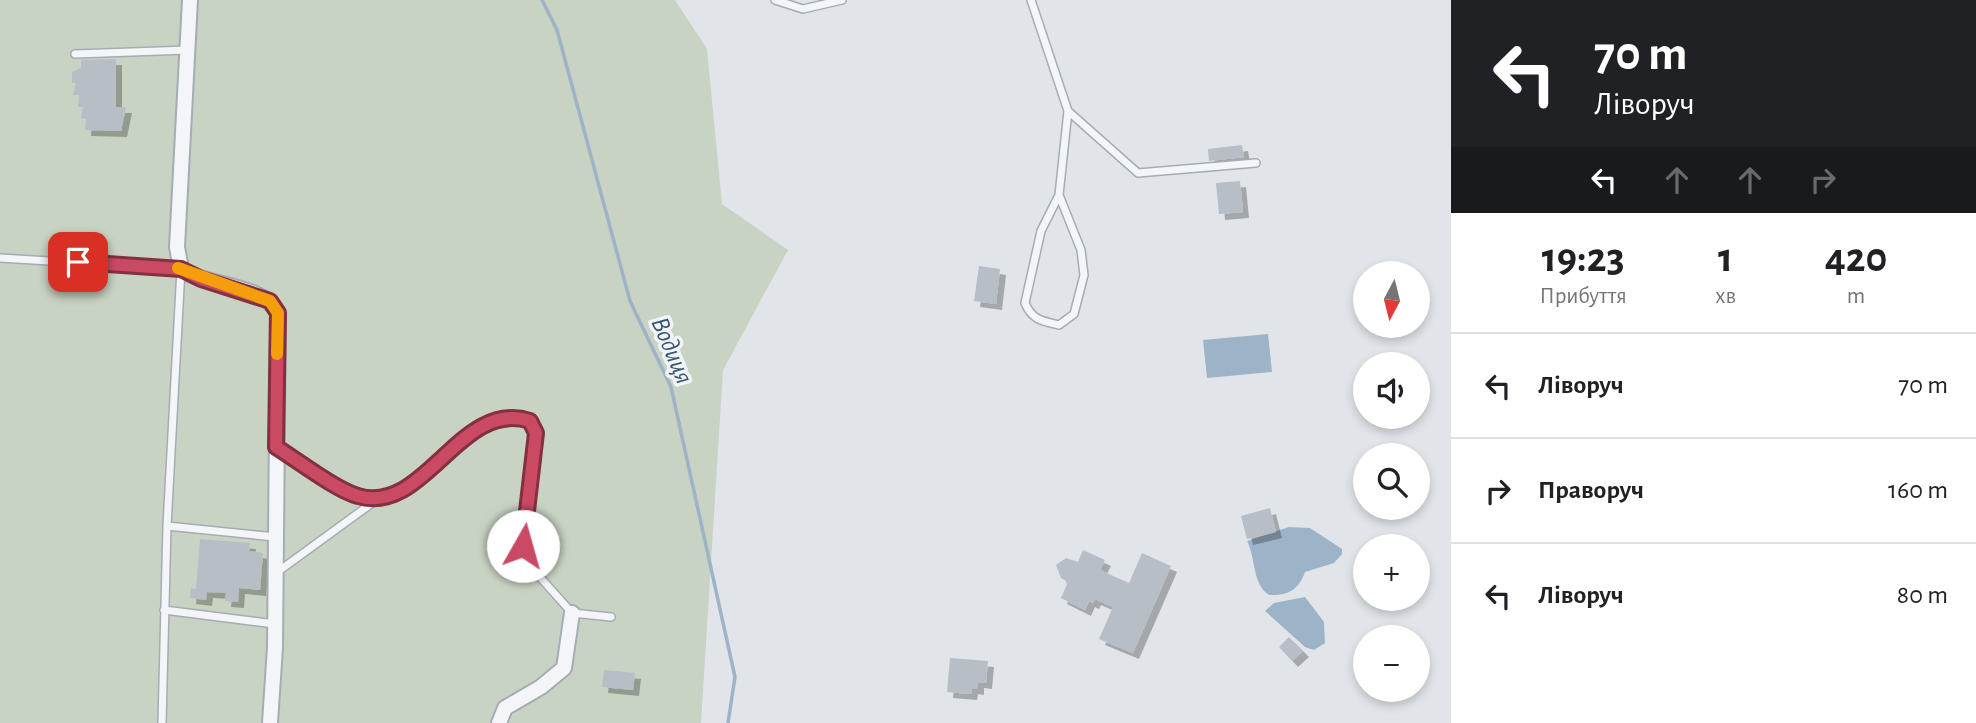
<!DOCTYPE html>
<html lang="uk">
<head>
<meta charset="utf-8">
<style>
	:root { --surface:#fff; --page:#f2f2f2; --text:#202124; --muted:#757577; --line:#e0e0e0 }
	body { margin:0; font-family:"Alegreya Sans",sans-serif; background:var(--page); color:var(--text); height:100vh; display:flex; flex-direction:column; font-size:26px; white-space:nowrap }
	* { box-sizing:border-box; margin:0 }
	p { font-size:23px; color:var(--muted) }
	.icon { flex:none; width:38px; height:38px; fill:none; stroke:currentColor; stroke-width:2; stroke-linecap:round; stroke-linejoin:round }
	.map { position:relative; flex:1; overflow:hidden }
	.side { display:flex; flex-direction:column; background:var(--surface); width:525px }
	.side>* { flex:none }
	.banner { background:#202124; color:#fff; overflow:hidden }
	.needle { width:46px; rotate:187deg }
	.controls { position:absolute; left:1353px; top:261px; display:grid; gap:14px }
	.controls a { display:grid; place-items:center; width:77px; height:77px; border-radius:50%; background:var(--surface); box-shadow:0 4px 10px #0003; font-size:35px }
	.pin { position:absolute; display:grid; place-items:center; width:60px; height:60px; color:#fff; margin:-30px; border-radius:14px; box-shadow:0 4px 10px #0006 }
	.me { position:absolute; width:77px; margin:-38px; rotate:7deg; stroke-linejoin:round; filter:drop-shadow(0 0 5px #0008) }
	.turn { display:flex; align-items:center; gap:24px; height:147px; padding:0 28px; font-size:32px }
	.turn .icon { width:91px; height:91px; stroke-width:2.5 }
	.turn b { display:block; font-size:49px; line-height:60px }
	.lanes { display:flex; align-items:center; height:66px; padding:0 28px; background:#0003; justify-content:center; gap:35px; direction:ltr }
	.lanes .off { opacity:.35 }
	.eta { display:flex; justify-content:space-evenly; align-items:center; height:119px; text-align:center }
	.eta b { font-size:42px; font-weight:700; line-height:49px }
	ul { padding:0; list-style:none }
	li { display:flex; align-items:center; gap:21px; height:105px; padding:0 28px; border-top:2px solid var(--line) }
	li div { flex:1 }
	li b { display:block; font-size:26px }
	li em { font-style:normal }
	main { display:flex; flex:1; min-height:0 }
	.map>svg:first-child { display:block }
	.green { fill:#c8d3c3 }
	.water { fill:#9db4c8 }
	.lines { fill:none; stroke-linecap:round; stroke-linejoin:round }
	.stream { stroke:#9db4c8; stroke-width:3.5 }
	.building { fill:#b8bec6; filter:url(#shadow) }
	.lane-casing { stroke:#a6acb3; stroke-width:10 }
	.street-casing { stroke:#a6acb3; stroke-width:18 }
	.lane { stroke:#f4f5f8; stroke-width:7 }
	.street { stroke:#f4f5f8; stroke-width:14 }
	.route-casing { stroke:#833041; stroke-width:18 }
	.route { stroke:#ca4a64; stroke-width:12 }
	.slow { stroke:#f59e0b; stroke-width:12 }
	.labels { text-anchor:middle; stroke-width:7; stroke-linejoin:round; paint-order:stroke }
	.water-label { font-size:26px; font-style:italic; fill:#355473; stroke:#f1f4f7 }
</style>
</head>
<body>
<main>
<div class="map">
<svg width="1451" height="723" viewBox="0 0 1451 723">
	<defs>
		<filter id="shadow"><feDropShadow dx="6" dy="6" stdDeviation="0" flood-color="#0004"/></filter>
	</defs>
	<rect width="100%" height="100%" fill="#e1e5e9"/>
	<path class="green" d="M0,0h675l32,49 15,155 66,46 -65,120 -22,353h-701z"/>
	<path class="water" d="M1268,334l4,38 -65,6 -4,-38z
		M1289,527l21,1 32,21v5l-8,9 -29,9c-6,17 -16,24 -36,23 -17,-11 -13,-37 -22,-54z
		M1305,597l19,25 1,21 -11,7 -9,-3 -40,-36 9,-8z"/>
	<g class="lines">
		<path class="stream" d="M542,0l15,30 73,271 41,86 64,290 -7,46"/>
	</g>
	<path class="building" d="M116,59v48h10l-5,24 -36,-1 1,-11 -5,-1 2,-11h-5l1,-12h-6l3,-12h-4v-11l9,-4v-8z
		M1242,145l2,12 -35,4 -1,-12z
		M1240,181l3,31 -24,2 -3,-31z
		M979,266l21,3 -4,35 -22,-3z
		M1270,508l6,24 -29,7 -6,-23z
		M200,539l50,4 -1,8 14,2 -3,37 -21,-2 -1,14 -13,-1 1,-8 -19,-1 -1,8 -16,-2 1,-10 5,1z
		M1083,550l22,10 -5,10 29,13 13,-30 29,13 -38,87 -34,-14 14,-32 -18,-8 -2,4 -4,-2 -4,9 -24,-12 7,-16 -7,-4 -5,-13 10,-7 12,4z
		M1289,637l14,14 -11,10 -13,-14z
		M950,658l38,3 -2,22 -8,-1v7l-6,-1 -1,6 -24,-2z
		M604,670l31,3 -2,17 -31,-3z"/>
	<g class="lines">
		<defs>
			<path id="lane" d="M775,0l28,9 39,-9
				M1031,0l37,111 70,62 118,-10
				M75,54l113,-4
				M1059,195l22,55 3,25 -10,39 -15,11c-17,-4 -27,-5 -34,-22l16,-72 18,-36 9,-84
				M0,258l181,11 -14,257 -5,197
				M277,447c21,13 60,43 82,49 67,19 101,-98 171,-75l6,12 -13,113 16,30 33,37 39,4
				M167,526l108,11
				M276,573l103,-75
				M164,610l111,14"/>
			<path id="street" d="M190,0l-13,247 4,22c26,18 83,15 97,44l-3,334 -5,76
				M499,723l6,-15 36,-21 23,-19 8,-55"/>
		</defs>
		<use href="#lane" class="lane-casing"/>
		<use href="#street" class="street-casing"/>
		<use href="#lane" class="lane"/>
		<use href="#street" class="street"/>
	</g>
	<g class="lines">
		<defs>
			<path id="route" d="M78,262l103,7 20,10 69,22 8,12 -2,134c21,13 60,43 82,49 67,20 102,-98 172,-75l6,12 -13,113"/>
		</defs>
		<use href="#route" class="route-casing"/>
		<use href="#route" class="route"/>
		<path class="slow" d="M178,268l92,33 8,12 -1,41"/>
	</g>
	<g class="labels">
		<g class="water-label">
			<text transform="translate(673 350) rotate(67)" y="9">Водиця</text>
		</g>
	</g>
</svg>
<div class="controls">
<a><svg class="needle" viewBox="-14 -14 28 28"><path d="M0-13l5 13h-10z" fill="#e53935"/><path d="M0 13l5-13h-10z" fill="#757577"/></svg></a>
<a><svg class="icon" aria-label="sound" viewBox="0 0 24 24"><path d="M4 9h4l5-4v14l-5-4H4zM17 9q2 3 0 6"/></svg></a>
<a><svg class="icon" aria-label="search" viewBox="0 0 24 24"><circle cx="10" cy="10" r="6"/><path d="M15 15l6 6"/></svg></a>
<a>+</a>
<a>−</a>
</div>
<div class="pin" style="left:78px;top:262px;background:#d93025"><svg class="icon" aria-label="arrive" viewBox="0 0 24 24"><path d="M6 21V4h12l-3 4 3 4H6"/></svg></div>
<svg class="me" style="left:523px;top:546px" viewBox="-20 -20 40 40"><circle r="19" fill="#fff"/><path d="M0-13L10 11 0 6-10 11z" fill="#ca4a64"/></svg>
</div>
<section class="side">
<div class="banner">
<div class="turn"><svg class="icon" aria-label="left" viewBox="0 0 24 24"><path d="M17 20v-9H6M10 6l-5 5 5 5"/></svg><div><b>70 m</b>Ліворуч</div></div>
<div class="lanes"><svg class="icon" aria-label="left" viewBox="0 0 24 24"><path d="M17 20v-9H6M10 6l-5 5 5 5"/></svg><svg class="icon off" aria-label="ahead" viewBox="0 0 24 24"><path d="M12 20V5M6 11l6-6 6 6"/></svg><svg class="icon off" aria-label="ahead" viewBox="0 0 24 24"><path d="M12 20V5M6 11l6-6 6 6"/></svg><svg class="icon off" aria-label="right" viewBox="0 0 24 24"><path d="M7 20v-9h11M14 6l5 5-5 5"/></svg></div>
</div>
<div class="eta">
<div><b>19:23</b><p>Прибуття</p></div>
<div><b>1</b><p>хв</p></div>
<div><b>420</b><p>m</p></div>
</div>
<ul>
<li><svg class="icon" aria-label="left" viewBox="0 0 24 24"><path d="M17 20v-9H6M10 6l-5 5 5 5"/></svg><div><b>Ліворуч</b></div><em>70 m</em></li>
<li><svg class="icon" aria-label="right" viewBox="0 0 24 24"><path d="M7 20v-9h11M14 6l5 5-5 5"/></svg><div><b>Праворуч</b></div><em>160 m</em></li>
<li><svg class="icon" aria-label="left" viewBox="0 0 24 24"><path d="M17 20v-9H6M10 6l-5 5 5 5"/></svg><div><b>Ліворуч</b></div><em>80 m</em></li>
</ul>
</section>
</main>
</body>
</html>
